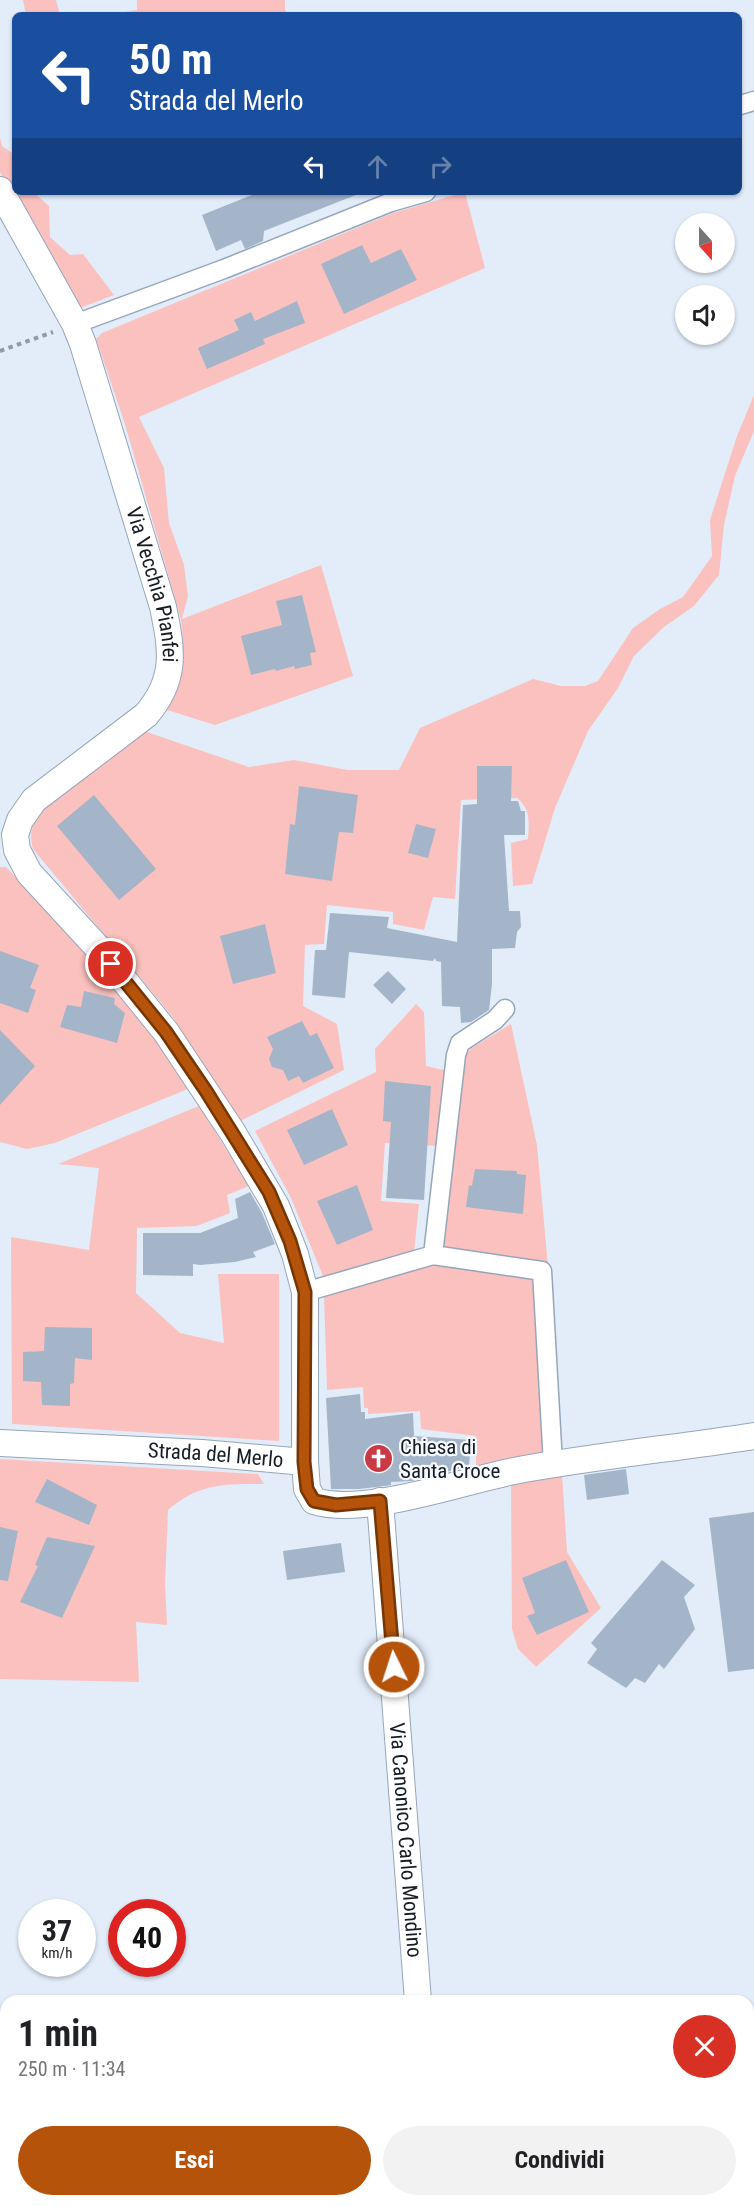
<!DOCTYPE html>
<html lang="it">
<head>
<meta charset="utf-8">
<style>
	:root { --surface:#fff; --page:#f2f2f2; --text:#202124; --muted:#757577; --accent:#b45309 }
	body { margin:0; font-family:"Roboto Condensed",sans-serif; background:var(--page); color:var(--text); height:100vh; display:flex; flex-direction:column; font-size:22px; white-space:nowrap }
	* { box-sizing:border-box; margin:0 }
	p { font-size:20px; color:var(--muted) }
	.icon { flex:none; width:33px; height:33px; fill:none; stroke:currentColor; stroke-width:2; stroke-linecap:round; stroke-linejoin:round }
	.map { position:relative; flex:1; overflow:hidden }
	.side { position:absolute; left:0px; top:1995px; width:754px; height:212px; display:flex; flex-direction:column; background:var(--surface); border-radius:18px 18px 0 0; box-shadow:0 2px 4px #0004 }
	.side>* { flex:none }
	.top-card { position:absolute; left:12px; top:12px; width:730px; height:183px; border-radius:9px; box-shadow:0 2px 4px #0004; background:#1a4fa0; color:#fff; overflow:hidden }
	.needle { width:39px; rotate:159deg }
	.tools { position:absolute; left:675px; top:213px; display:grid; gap:12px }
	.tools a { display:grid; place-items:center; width:60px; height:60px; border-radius:50%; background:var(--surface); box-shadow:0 2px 4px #0004; font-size:30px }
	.speed { position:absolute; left:18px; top:1899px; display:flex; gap:12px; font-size:30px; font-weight:700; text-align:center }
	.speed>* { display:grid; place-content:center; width:78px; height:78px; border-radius:50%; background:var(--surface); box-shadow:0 2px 4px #0004; line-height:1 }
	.speed small { font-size:15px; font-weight:400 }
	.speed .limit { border:9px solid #d22; background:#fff; color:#111 }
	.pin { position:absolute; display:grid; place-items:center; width:51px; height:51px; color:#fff; margin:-26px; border:3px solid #fff; border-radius:50%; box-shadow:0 2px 6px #0007 }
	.me { position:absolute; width:66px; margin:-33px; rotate:356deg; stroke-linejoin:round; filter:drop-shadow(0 0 4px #0008) }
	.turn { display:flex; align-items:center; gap:21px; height:126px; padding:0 18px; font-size:27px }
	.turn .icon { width:78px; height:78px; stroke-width:2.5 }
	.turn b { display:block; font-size:42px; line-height:51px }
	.lanes { display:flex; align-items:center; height:57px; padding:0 18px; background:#0003; justify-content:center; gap:30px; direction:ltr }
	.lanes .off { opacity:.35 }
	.round { display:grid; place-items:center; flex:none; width:63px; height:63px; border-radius:32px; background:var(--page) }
	.summary { display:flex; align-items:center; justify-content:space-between; height:102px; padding:0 18px }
	h1 { font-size:36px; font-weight:700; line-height:45px }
	.action { display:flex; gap:12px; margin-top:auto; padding:12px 18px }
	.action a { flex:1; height:69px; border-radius:36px; background:var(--accent); color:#fff; font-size:24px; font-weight:700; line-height:69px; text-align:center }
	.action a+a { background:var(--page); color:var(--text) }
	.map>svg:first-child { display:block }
	.green { fill:#fbc1be }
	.building { fill:#a4b5ca }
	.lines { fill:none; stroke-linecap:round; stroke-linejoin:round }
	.street-casing { stroke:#95a6ba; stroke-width:21 }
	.secondary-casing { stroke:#95a6ba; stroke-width:28 }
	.path { stroke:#9099a4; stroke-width:4; stroke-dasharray:4.5 4.5; stroke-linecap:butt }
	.street { stroke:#fff; stroke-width:18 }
	.secondary { stroke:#fff; stroke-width:26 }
	.route-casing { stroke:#753606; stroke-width:15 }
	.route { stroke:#b45309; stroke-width:10 }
	.labels { text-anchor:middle; stroke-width:4.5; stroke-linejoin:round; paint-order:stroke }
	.street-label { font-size:21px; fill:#161c24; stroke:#f6fafe }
	.poi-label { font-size:21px; fill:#161c24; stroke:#f6fafe; text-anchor:start }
</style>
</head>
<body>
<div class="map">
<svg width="754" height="2206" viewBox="0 0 754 2206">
	<rect width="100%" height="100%" fill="#e3edfa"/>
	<path class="green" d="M23,0h33l4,15h-34z
		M137,0h148v10l3,5h-183l32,-5z
		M0,137l2,9 13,9v37h18l16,14 1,31 20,18 13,-1 31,41 -34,13 -56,-90 -24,-46z
		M465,192l20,76 -346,149 25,51 5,55 15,42 4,31 -6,23 139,-54 32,111 -138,49 -51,-16c22,-34 21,-51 17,-89l-56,-196 -29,-85 6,-6 291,-120z
		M754,395v36l-19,45 -11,49 -5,50 -25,31 -30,21 -30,29 -16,32 -30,43 -33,77 -23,76 -19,2 -2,-43 17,-4c1,-16 3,-30 -11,-41l-56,2 -6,99 -22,-2 -9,33 -31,-6v-12l-66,-7 -3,39 -19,1 -2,61 34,18 7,46 -104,51 -68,-105 -139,-167c-4,-15 -1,-23 6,-37l102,-82 108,37 45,-7 54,10h51l21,-42 113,-49 28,7h24l13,-5 35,-53 27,-19 23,-12 29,-41 -2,-36 27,-84z
		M0,867h6l78,83 72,87 32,52 -133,54 -28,6 -27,-7z
		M416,1004l8,8 2,54 22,5 -9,75 -54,-3 -4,58 38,3 -5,48 -89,29 -34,-83 -36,-67 121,-59 -1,-23z
		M511,1024l26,121 11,121 -107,-16 24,-195 7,-7z
		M199,1106l50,80 -22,9 3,18 -33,13 -60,2 -1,65 44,40 44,10 -6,-69h61v167l-267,-17 -1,-187 78,13 10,-82 -41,-4z
		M435,1263l101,13 11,176 -71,16v-32l-55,-7 -1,-18 -52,3v-6h-4l-1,-21 -36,3 -3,-95z
		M0,1459l258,15 6,10c-39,0 -65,-1 -96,26l-3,74 2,41 -31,-3 3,60 -139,-3z
		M562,1473l5,79 34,56 -65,59 -18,-18 -6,-20 -1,-147z"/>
	<path class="building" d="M259,192h102v1l-97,38 -1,10 -18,8 -4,-9 -25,11 -14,-36z
		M362,245l9,18 30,-14 16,31 -73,34 -23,-50z
		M297,301l8,22 -42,16 2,5 -58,25 -9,-21 41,-18 -5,-10 17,-8 4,9z
		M302,595l14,57 -6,1 2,12 -17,4 -1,-3 -18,5 -1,-2 -24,6 -10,-39 41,-11 -6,-24z
		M477,766h35l-1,35h7l3,10h4v24h-21l5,76h11l1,16 -4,5 -2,16 -23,1v35l-3,26 -18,12 -10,1 -1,-16 -18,-1 -1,-44 -5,-1 -1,-3 -2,3 -84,-9 -4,46 -33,-3 3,-45h11l4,-37 59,4 -2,11 70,14 6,-137 14,-1z
		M299,786l59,9 -5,38 -14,-1 -7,49 -47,-7 5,-50 5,1z
		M94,795l62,74 -37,31 -62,-74z
		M416,824l20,5 -8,29 -20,-5z
		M265,924l11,49 -43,11 -13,-48z
		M0,951l39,14 -9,23 6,2 -8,23 -28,-10z
		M388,971l18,18 -14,15 -19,-19z
		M84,991l31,7 -1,6 11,9 -8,30 -57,-16 7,-22 14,2z
		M302,1021l8,15 7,-3 17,35 -31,15 -4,-7 -11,5 -5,-11 -11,-3 -3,-8 4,-10 -6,-12z
		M0,1030l35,36 -35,39z
		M385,1081l46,5 -7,114 -38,-2 5,-76 -8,-1z
		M332,1109l16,36 -44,20 -17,-35z
		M475,1169l42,2v3l9,1 -3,39 -57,-7 3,-22 3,1z
		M357,1185l16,45 -36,15 -20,-44z
		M250,1192l12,21 13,31 -22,8 3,5 -21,5 -35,3 -7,-1v12l-50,-1v-42h57l38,-15 -3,-19z
		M45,1327l47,1v32l-17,-2 -1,25 -4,1v22l-28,-1 -1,-23 -18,-1v-29l21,-1z
		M360,1394l1,18h4v7l48,-6 1,23 57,4 -2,26 -57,15 -21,1v3l-6,1 -26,3h-28l-5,-91z
		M626,1469l3,25 -42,6 -3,-25z
		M47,1479l50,26 -8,20 -54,-23z
		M754,1512v157l-26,3 -19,-154z
		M0,1527l18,4 -10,50 -8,-1z
		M47,1537l48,9 -33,72 -42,-16 18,-36 -3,-1z
		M341,1543l4,29 -58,8 -4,-29z
		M566,1560l23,52 -52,23 -10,-19 8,-3 -13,-35z
		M662,1560l33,25 -11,12 11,32 -31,40 -5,-5 -14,19 -10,-5 -9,10 -39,-25 10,-14 -6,-6z"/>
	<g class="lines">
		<defs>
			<path id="street" d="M740,105l14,-4
				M75,324l149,-55 167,-67 35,-10
				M433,1255l109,16 11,193
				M305,1292l128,-37 23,-200 4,-12 35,-23 10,-11"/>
			<g id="secondary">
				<path id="s1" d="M0,190l75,134 8,20 80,263c9,43 14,72 -17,108l-112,85 -14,20 -5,15 2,15 12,23 69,75 68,84 67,101 43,73 19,48 10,38v170"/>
				<path id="s2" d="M0,1443l202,10 103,9 2,27 7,12c52,16 150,-21 205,-31 78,-14 157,-22 235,-34"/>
				<path id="s3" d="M380,1501l38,500"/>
				<path d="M429,2206v-6"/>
			</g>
		</defs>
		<use href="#street" class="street-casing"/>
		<use href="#secondary" class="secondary-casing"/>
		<path class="path" d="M0,351l53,-19"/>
		<use href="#street" class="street"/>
		<use href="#secondary" class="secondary"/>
	</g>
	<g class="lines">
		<defs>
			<path id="route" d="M111,964l55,68 40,59 63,101 21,49 15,51 -1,170 3,27 7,12 22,4 44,-4 14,166"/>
		</defs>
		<use href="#route" class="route-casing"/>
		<use href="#route" class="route"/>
	</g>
	<defs>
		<symbol id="church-disc" viewBox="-11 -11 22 22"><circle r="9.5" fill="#ca3a44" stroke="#f6fafe"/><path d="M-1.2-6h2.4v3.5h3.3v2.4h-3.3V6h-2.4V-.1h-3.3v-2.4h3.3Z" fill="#fff"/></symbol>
	</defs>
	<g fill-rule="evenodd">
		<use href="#church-disc" x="362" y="1442" width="33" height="33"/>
	</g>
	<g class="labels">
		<g class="street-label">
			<text dy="7" stroke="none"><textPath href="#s1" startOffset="426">Via Vecchia Pianfei</textPath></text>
			<text dy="7" stroke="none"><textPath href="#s2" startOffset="216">Strada del Merlo</textPath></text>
			<text dy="7" stroke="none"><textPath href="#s3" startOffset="340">Via Canonico Carlo Mondino</textPath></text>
		</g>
		<g class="poi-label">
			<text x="400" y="1454">Chiesa di<tspan x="400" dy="24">Santa Croce</tspan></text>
		</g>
	</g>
</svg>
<div class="tools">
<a><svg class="needle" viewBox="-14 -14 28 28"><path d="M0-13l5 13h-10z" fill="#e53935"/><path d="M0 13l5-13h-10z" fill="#757577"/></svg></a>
<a><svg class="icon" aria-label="sound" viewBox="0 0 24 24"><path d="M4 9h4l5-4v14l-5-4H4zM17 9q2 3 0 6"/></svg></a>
</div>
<div class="speed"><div>37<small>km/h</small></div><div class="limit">40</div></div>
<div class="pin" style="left:111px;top:964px;background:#d93025"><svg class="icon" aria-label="arrive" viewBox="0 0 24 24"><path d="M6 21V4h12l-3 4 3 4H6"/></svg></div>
<svg class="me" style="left:394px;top:1667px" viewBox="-20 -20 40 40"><circle r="17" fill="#b45309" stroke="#fff" stroke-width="3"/><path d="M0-11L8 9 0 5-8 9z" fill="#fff"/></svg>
<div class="top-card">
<div class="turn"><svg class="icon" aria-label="left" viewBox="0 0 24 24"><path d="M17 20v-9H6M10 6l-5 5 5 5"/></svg><div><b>50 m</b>Strada del Merlo</div></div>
<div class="lanes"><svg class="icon" aria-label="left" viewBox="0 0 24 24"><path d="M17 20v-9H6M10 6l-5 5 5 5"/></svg><svg class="icon off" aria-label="ahead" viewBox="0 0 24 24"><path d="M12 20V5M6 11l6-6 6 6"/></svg><svg class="icon off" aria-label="right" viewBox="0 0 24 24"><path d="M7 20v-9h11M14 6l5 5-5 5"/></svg></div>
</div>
<section class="side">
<div class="summary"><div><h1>1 min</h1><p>250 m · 11:34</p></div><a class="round" style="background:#d93025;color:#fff"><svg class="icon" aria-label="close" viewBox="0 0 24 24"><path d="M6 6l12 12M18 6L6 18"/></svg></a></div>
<div class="action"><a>Esci</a><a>Condividi</a></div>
</section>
</div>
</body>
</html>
